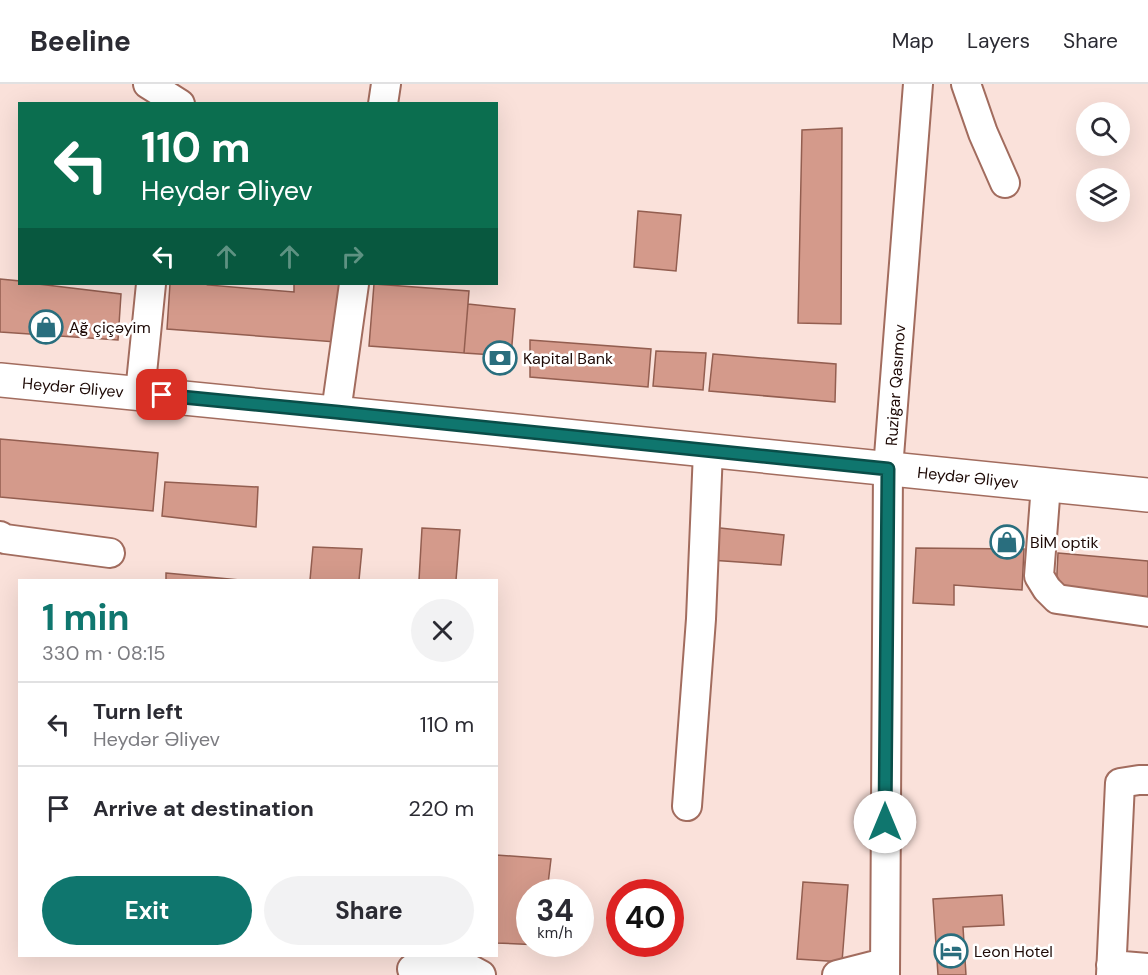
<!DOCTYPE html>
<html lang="en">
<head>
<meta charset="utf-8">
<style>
	:root { --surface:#fff; --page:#f2f2f3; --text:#2b2b33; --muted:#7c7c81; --line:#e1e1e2; --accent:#0f766e }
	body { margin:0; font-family:"DM Sans",sans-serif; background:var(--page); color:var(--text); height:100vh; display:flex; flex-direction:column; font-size:22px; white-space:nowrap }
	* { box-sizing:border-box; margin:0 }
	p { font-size:20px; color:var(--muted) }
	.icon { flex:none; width:33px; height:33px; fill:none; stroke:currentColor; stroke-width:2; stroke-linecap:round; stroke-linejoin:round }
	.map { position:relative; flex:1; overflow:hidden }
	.side { position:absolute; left:18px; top:495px; width:480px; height:378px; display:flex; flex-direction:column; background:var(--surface); border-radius:0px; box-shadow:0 6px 24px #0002 }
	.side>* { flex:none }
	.banner { position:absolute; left:18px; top:18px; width:480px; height:183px; border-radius:0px; box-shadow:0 6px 24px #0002; background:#0b6e4f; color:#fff; overflow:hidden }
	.fabs { position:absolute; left:1076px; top:18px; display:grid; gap:12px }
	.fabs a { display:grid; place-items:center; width:54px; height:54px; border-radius:50%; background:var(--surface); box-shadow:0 6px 24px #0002; font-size:30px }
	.speed { position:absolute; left:516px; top:795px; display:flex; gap:12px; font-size:30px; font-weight:700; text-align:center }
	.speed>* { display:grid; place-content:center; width:78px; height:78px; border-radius:50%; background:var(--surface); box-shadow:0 6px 24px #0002; line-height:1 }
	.speed small { font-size:15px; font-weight:400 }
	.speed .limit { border:9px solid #d22; background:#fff; color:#111 }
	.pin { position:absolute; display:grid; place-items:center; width:51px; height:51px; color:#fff; margin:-26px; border-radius:12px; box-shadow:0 3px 9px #0006 }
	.me { position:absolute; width:66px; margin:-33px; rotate:0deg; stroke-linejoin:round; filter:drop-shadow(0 0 4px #0008) }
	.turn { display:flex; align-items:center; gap:21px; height:126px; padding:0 24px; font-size:27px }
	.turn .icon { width:78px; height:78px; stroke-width:2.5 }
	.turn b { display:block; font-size:42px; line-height:51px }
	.lanes { display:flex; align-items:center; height:57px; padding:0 24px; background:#0003; justify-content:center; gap:30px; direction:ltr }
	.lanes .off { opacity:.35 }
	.round { display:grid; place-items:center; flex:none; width:63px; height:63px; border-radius:32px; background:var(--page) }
	.summary { display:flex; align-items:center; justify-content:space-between; height:102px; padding:0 24px }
	h1 { font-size:36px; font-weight:700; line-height:45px; color:var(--accent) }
	.primary-button { display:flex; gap:12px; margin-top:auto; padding:12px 24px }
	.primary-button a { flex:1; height:69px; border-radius:36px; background:var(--accent); color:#fff; font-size:24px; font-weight:700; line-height:69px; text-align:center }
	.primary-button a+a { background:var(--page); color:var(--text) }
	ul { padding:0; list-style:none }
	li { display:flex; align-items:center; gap:18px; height:84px; padding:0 24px; border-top:2px solid var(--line) }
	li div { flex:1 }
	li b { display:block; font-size:22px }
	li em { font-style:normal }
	header { display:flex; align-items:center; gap:36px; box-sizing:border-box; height:84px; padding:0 30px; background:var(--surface); border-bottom:2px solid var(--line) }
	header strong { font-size:28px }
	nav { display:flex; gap:33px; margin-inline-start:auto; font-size:21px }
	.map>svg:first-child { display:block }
	.building { fill:#d49a8b; stroke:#935e50; stroke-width:1.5 }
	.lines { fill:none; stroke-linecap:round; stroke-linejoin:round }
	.minor-casing { stroke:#a26c5e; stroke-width:32 }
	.major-casing { stroke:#a26c5e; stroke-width:36 }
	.minor { stroke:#fff; stroke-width:28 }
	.major { stroke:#fff; stroke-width:33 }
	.route-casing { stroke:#0a4d48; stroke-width:15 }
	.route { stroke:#0f766e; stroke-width:10 }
	.labels { text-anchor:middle; stroke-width:5; stroke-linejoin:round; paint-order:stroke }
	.poi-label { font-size:16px; fill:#1e0a06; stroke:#fff; text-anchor:start }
	.street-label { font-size:16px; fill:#1e0a06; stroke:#fff }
</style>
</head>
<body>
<header>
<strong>Beeline</strong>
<nav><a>Map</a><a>Layers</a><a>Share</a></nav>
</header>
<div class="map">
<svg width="1148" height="891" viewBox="0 0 1148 891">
	<rect width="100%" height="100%" fill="#fae1da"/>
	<path class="building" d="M842,44l-1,196 -43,-1 4,-193z
		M638,127l43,4 -5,56 -42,-4z
		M0,195l20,2v3h18l83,10 -3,46 -118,-8z
		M170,200h39l-1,1 86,7v-8h46l-4,58 -169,-13z
		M374,200l95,7 -5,62 -95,-7z
		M468,220l47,5 -4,47 -47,-3z
		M530,256l121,9 -3,38 -118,-10z
		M656,267l50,2 -3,37 -50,-4z
		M713,270l123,10 -1,38 -126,-11z
		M0,355l158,14 -5,58 -153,-14z
		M165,398l93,5 -2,40 -94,-11z
		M711,443l73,8 -3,30 -71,-5z
		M422,444l38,2 -4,50h-37z
		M313,463l49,2 -3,31h-49z
		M916,464l108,1 -2,41 -68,-5v20l-41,-2z
		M1058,469l90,8v41l-92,-10z
		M166,489l74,7h-74z
		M496,771l55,4 -4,33h-17v52h11v1l-45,-2z
		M803,798l45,3 -6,77 -45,-3z
		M1002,811l2,30 -41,2 3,48h-28l-5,-76z"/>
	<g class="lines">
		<defs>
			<path id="minor" d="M148,0l32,20
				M966,0l17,49 22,50
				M383,20l3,-20
				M140,309l11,-109
				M336,328l18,-128
				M1046,401l-7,91 8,13 10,10 91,13
				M0,452l5,3 105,14
				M687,722l14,-187 7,-168
				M1111,881l37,3
				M412,885l56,-1 13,7
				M837,891l47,-12
				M885,891l3,-506 30,-385
				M1111,891l9,-192 19,-3h9"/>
			<path id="major" d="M0,296c383,36 765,77 1148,115"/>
		</defs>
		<use href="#minor" class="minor-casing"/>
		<use href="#major" class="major-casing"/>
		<use href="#minor" class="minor"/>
		<use href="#major" class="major"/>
	</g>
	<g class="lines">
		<defs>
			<path id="route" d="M162,311l174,17 552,57 -3,353"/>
		</defs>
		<use href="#route" class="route-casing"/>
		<use href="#route" class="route"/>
	</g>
	<defs>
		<symbol id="shop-ring" viewBox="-11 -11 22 22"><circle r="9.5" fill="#fff" stroke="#296e7e" stroke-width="1.5"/><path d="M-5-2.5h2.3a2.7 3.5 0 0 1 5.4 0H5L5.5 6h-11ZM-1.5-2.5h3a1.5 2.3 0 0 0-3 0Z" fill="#296e7e"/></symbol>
		<symbol id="bank-ring" viewBox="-11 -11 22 22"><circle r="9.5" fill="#fff" stroke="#296e7e" stroke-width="1.5"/><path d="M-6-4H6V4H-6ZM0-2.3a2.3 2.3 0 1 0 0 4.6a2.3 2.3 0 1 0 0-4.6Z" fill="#296e7e"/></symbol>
		<symbol id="hotel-ring" viewBox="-11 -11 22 22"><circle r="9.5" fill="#fff" stroke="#296e7e" stroke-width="1.5"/><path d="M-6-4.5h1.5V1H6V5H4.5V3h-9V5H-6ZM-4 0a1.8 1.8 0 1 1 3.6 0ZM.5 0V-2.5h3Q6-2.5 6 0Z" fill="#296e7e"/></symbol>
	</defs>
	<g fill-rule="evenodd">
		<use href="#shop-ring" x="27" y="224" width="38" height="38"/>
		<use href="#bank-ring" x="481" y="255" width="38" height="38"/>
		<use href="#shop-ring" x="988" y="439" width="38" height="38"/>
		<use href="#hotel-ring" x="932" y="848" width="38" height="38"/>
	</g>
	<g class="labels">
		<g class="poi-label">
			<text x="69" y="249">Ağ çiçəyim</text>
			<text x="523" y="280">Kapital Bank</text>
			<text x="1030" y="464">BİM optik</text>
			<text x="974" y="873">Leon Hotel</text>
		</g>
		<g class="street-label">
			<text transform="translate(895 301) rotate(-86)" y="6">Ruzigar Qasımov</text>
			<text transform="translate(73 303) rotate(5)" y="6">Heydər Əliyev</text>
			<text transform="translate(968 393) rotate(6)" y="6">Heydər Əliyev</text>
		</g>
	</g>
</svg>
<div class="fabs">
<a><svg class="icon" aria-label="search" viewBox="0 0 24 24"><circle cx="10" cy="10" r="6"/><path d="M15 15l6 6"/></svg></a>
<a><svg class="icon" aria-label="layers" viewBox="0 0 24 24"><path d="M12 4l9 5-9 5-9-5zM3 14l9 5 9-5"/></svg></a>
</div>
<div class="speed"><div>34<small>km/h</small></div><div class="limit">40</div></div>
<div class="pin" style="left:162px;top:311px;background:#d93025"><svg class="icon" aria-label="arrive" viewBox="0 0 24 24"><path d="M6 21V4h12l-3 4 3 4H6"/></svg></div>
<svg class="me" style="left:885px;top:738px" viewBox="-20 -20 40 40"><circle r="19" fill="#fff"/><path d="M0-13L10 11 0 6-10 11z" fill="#0f766e"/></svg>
<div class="banner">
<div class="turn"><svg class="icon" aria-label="left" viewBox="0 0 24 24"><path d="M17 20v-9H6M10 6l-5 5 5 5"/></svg><div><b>110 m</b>Heydər Əliyev</div></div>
<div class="lanes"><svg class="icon" aria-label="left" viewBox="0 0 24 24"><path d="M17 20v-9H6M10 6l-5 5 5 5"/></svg><svg class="icon off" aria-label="ahead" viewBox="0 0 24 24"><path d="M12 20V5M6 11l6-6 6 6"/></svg><svg class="icon off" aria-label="ahead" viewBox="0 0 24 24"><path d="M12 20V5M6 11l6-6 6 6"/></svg><svg class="icon off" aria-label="right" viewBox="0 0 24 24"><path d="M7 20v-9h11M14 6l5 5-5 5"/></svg></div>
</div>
<section class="side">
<div class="summary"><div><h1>1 min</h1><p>330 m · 08:15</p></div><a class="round"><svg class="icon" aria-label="close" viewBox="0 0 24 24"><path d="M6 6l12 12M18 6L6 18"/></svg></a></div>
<ul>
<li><svg class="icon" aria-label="left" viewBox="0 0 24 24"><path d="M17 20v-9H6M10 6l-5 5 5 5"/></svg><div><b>Turn left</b><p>Heydər Əliyev</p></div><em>110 m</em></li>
<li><svg class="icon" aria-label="arrive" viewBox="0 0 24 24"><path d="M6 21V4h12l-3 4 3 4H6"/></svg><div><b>Arrive at destination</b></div><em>220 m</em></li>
</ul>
<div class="primary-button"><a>Exit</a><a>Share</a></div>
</section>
</div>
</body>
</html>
